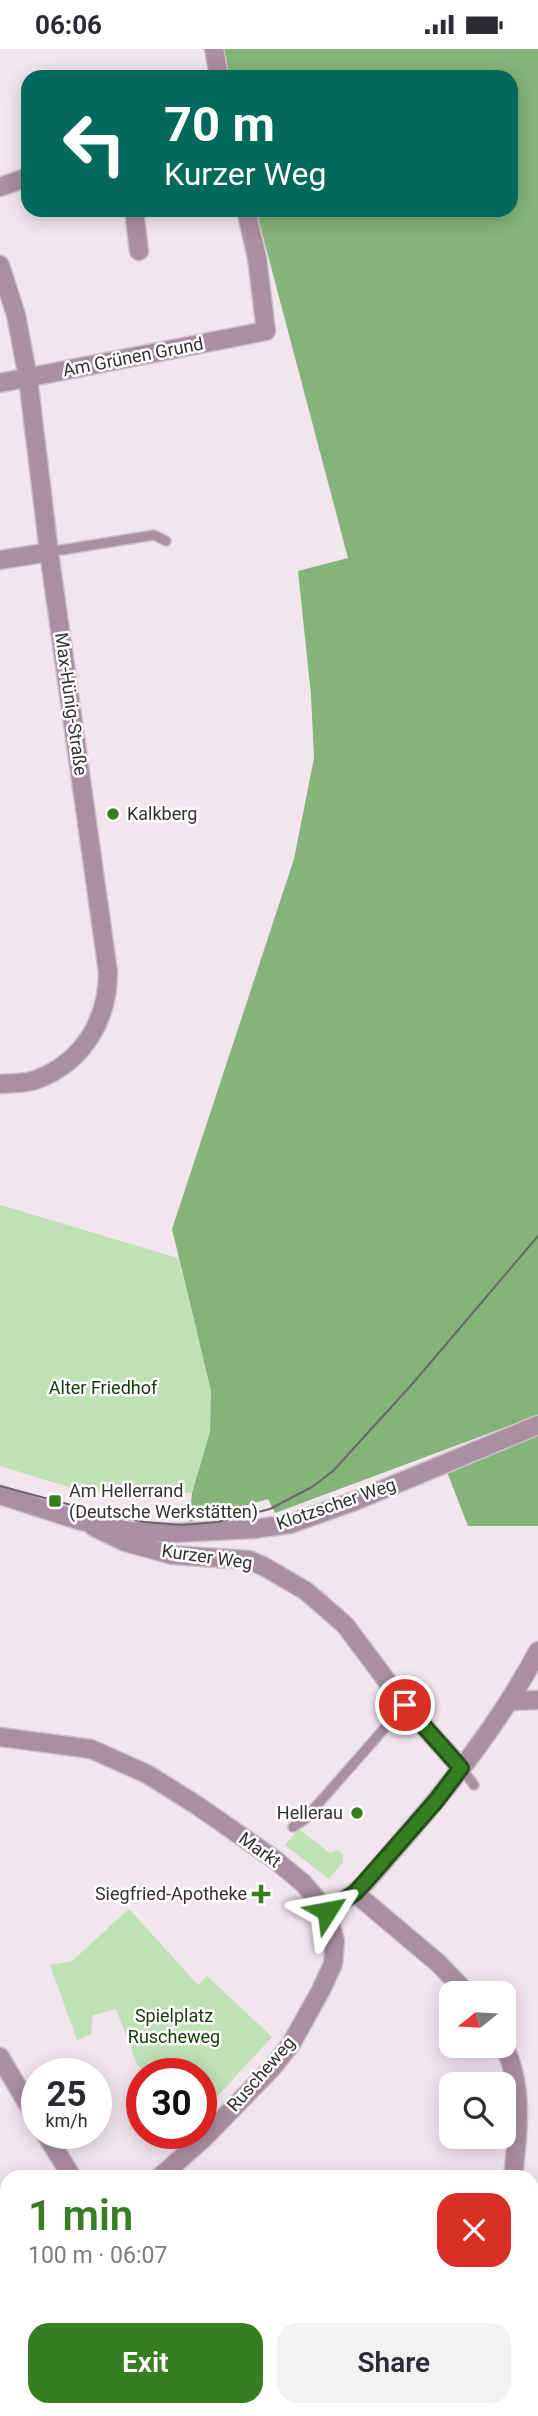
<!DOCTYPE html>
<html lang="en">
<head>
<meta charset="utf-8">
<style>
	:root { --surface:#fff; --page:#f2f2f3; --text:#2b2b33; --muted:#7c7c81; --accent:#377e23 }
	body { margin:0; font-family:Roboto,sans-serif; background:var(--page); color:var(--text); height:100vh; display:flex; flex-direction:column; font-size:26px; white-space:nowrap }
	* { box-sizing:border-box; margin:0 }
	p { font-size:23px; color:var(--muted) }
	.icon { flex:none; width:38px; height:38px; fill:none; stroke:currentColor; stroke-width:2; stroke-linecap:round; stroke-linejoin:round }
	.map { position:relative; flex:1; overflow:hidden }
	.panel { position:absolute; left:0px; top:2121px; width:539px; height:247px; display:flex; flex-direction:column; background:var(--surface); border-radius:21px 21px 0 0; box-shadow:0 4px 18px #0003 }
	.panel>* { flex:none }
	.banner { position:absolute; left:21px; top:21px; width:497px; height:147px; border-radius:21px; box-shadow:0 4px 18px #0003; background:#00695c; color:#fff; overflow:hidden }
	.needle { width:46px; rotate:252deg }
	.buttons { position:absolute; left:439px; top:1932px; display:grid; gap:14px }
	.buttons a { display:grid; place-items:center; width:77px; height:77px; border-radius:14px; background:var(--surface); box-shadow:0 4px 18px #0003; font-size:35px }
	.speed { position:absolute; left:21px; top:2009px; display:flex; gap:14px; font-size:35px; font-weight:700; text-align:center }
	.speed>* { display:grid; place-content:center; width:91px; height:91px; border-radius:50%; background:var(--surface); box-shadow:0 4px 18px #0003; line-height:1 }
	.speed small { font-size:18px; font-weight:400 }
	.speed .limit { border:10px solid #d22; background:#fff; color:#111 }
	.pin { position:absolute; display:grid; place-items:center; width:60px; height:60px; color:#fff; margin:-30px; border:4px solid #fff; border-radius:50%; box-shadow:0 2px 7px #0007 }
	.me { position:absolute; width:77px; margin:-38px; rotate:56deg; stroke-linejoin:round; filter:drop-shadow(0 0 5px #0008) }
	.turn { display:flex; align-items:center; gap:24px; height:147px; padding:0 28px; font-size:32px }
	.turn .icon { width:91px; height:91px; stroke-width:2.5 }
	.turn b { display:block; font-size:49px; line-height:60px }
	.round { display:grid; place-items:center; flex:none; width:74px; height:74px; border-radius:21px; background:var(--page) }
	.overview { display:flex; align-items:center; justify-content:space-between; height:119px; padding:0 28px }
	h1 { font-size:42px; font-weight:600; line-height:52px; color:var(--accent) }
	.primary-button { display:flex; gap:14px; margin-top:auto; padding:14px 28px }
	.primary-button a { flex:1; height:80px; border-radius:21px; background:var(--accent); color:#fff; font-size:28px; font-weight:600; line-height:80px; text-align:center }
	.primary-button a+a { background:var(--page); color:var(--text) }
	.status { display:flex; justify-content:space-between; align-items:center; height:49px; padding:0 35px; background:var(--surface); direction:ltr }
	.status svg { height:19px; fill:currentColor }
	.map>svg:first-child { display:block }
	.green { fill:#bee1b5 }
	.forest { fill:#84b479 }
	.lines { fill:none; stroke-linecap:round; stroke-linejoin:round }
	.service-casing { stroke:#cdc1c9; stroke-width:12 }
	.minor-casing { stroke:#cdc1c9; stroke-width:21 }
	.tertiary-casing { stroke:#cdc1c9; stroke-width:21 }
	.service { stroke:#aa8ea1; stroke-width:9 }
	.minor { stroke:#aa8ea1; stroke-width:18 }
	.tertiary { stroke:#aa8ea1; stroke-width:18 }
	.tram { stroke:#6b6469; stroke-width:2 }
	.route-casing { stroke:#245217; stroke-width:18 }
	.route { stroke:#377e23; stroke-width:12 }
	.poi-dot { fill:#377e23; stroke:#fff; stroke-width:2.5 }
	.labels { text-anchor:middle; stroke-width:5; stroke-linejoin:round; paint-order:stroke }
	.street-label { font-size:18px; fill:#353033; stroke:#fff }
	.poi-label { font-size:18px; fill:#353033; stroke:#fff; text-anchor:start }
	.park-label { font-size:18px; fill:#0e3d00; stroke:#fff }
</style>
</head>
<body>
<div class="status"><b>06:06</b><svg viewBox="0 0 49 12"><path d="M0 12V9h3v3zM5 12V6h3v6zM10 12V3h3v9zM15 12V0h3v12zM26 1h20v11H26zM47 4h2v5h-2z"/></svg></div>
<div class="map">
<svg width="538" height="2367" viewBox="0 0 538 2367">
	<rect width="100%" height="100%" fill="#f3e5ee"/>
	<path class="green" d="M0,1156l178,53 33,133 -1,41 -18,61 -110,-2 -82,-25z
		M299,1780l31,24 7,-3 6,4v8l-14,17 -44,-34z
		M129,1860l69,76 9,-9 65,61 -71,77v-40h-54l-10,-10 -21,-55 -23,6 -2,19 -14,6 -27,-75 22,-4z"/>
	<path class="forest" d="M220,0h318v1366l-263,98 -7,-14 -79,23 3,-29 18,-61 1,-41 -39,-162 122,-370 20,-101 -3,-63 -13,-124 50,-13 -92,-348h255v-133h-286z
		M538,1381v96h-70l-23,-59z"/>
	<g class="lines">
		<defs>
			<path id="service" d="M49,503l105,-17 12,6
				M461,1719l13,17
				M293,1778l11,-7 101,-115
				M0,2282l7,-6"/>
			<path id="minor" d="M214,0l5,28
				M0,138l28,-10
				M134,161l5,41
				M0,216l16,50 12,63 21,174 59,420c0,47 -24,89 -70,107 -11,5 -26,4 -38,5
				M0,334l266,-52 -9,-73 -11,-48
				M0,511l49,-8
				M94,1478l31,15 47,13 77,5 14,6 43,25 39,34 60,80 56,63
				M509,1652l29,-1
				M0,1688l91,12 56,25 51,32 76,53 29,24 24,28 8,30 -2,23 -12,26 -30,54 -19,24 -67,69 -45,40
				M355,1844l83,70 29,30
				M327,1862l28,-18 10,-10c64,-73 128,-146 173,-232
				M504,1997c20,40 14,88 9,131
				M0,2008l37,63
				M45,2084l27,44
				M441,2361l3,6"/>
			<path id="tertiary" d="M0,1446l81,26 50,10 44,2 78,-4 37,-5 65,-23 183,-76"/>
		</defs>
		<use href="#service" class="service-casing"/>
		<use href="#minor" class="minor-casing"/>
		<use href="#tertiary" class="tertiary-casing"/>
		<use href="#service" class="service"/>
		<use href="#minor" class="minor"/>
		<use href="#tertiary" class="tertiary"/>
		<path class="tram" d="M0,1437l101,27 43,9 38,3 36,-3 52,-13 42,-22 21,-16 81,-89 124,-146"/>
	</g>
	<g class="lines">
		<defs>
			<path id="route" d="M327,1862l28,-18 10,-11 71,-81 25,-33 -56,-63"/>
		</defs>
		<use href="#route" class="route-casing"/>
		<use href="#route" class="route"/>
	</g>
	<g class="poi-dot">
		<circle cx="113" cy="765" r="7"/>
		<rect x="48" y="1445" width="14" height="14" rx="3.5"/>
		<circle cx="357" cy="1764" r="7"/>
		<path d="M257.5 1834.5h7v7h7v7h-7v7h-7v-7h-7v-7h7z"/>
	</g>
	<g class="labels">
		<g class="street-label">
			<text transform="translate(133 308) rotate(-11)" y="6">Am Grünen Grund</text>
			<text transform="translate(71 655) rotate(82)" y="6">Max-Hünig-Straße</text>
			<text transform="translate(336 1455) rotate(-19)" y="6">Klotzscher Weg</text>
			<text transform="translate(207 1508) rotate(8)" y="6">Kurzer Weg</text>
			<text transform="translate(260 1801) rotate(36)" y="6">Markt</text>
			<text transform="translate(261 2025) rotate(-49)" y="6">Ruscheweg</text>
		</g>
		<g class="poi-label">
			<text x="127" y="771">Kalkberg</text>
			<text x="69" y="1448">Am Hellerrand<tspan x="69" dy="21">(Deutsche Werkstätten)</tspan></text>
			<text x="343" y="1770" text-anchor="end">Hellerau</text>
			<text x="247" y="1851" text-anchor="end">Siegfried-Apotheke</text>
		</g>
		<g class="park-label">
			<text x="103" y="1345">Alter Friedhof</text>
			<text x="174" y="1973">Spielplatz<tspan x="174" dy="21">Ruscheweg</tspan></text>
		</g>
	</g>
</svg>
<div class="buttons">
<a><svg class="needle" viewBox="-14 -14 28 28"><path d="M0-13l5 13h-10z" fill="#e53935"/><path d="M0 13l5-13h-10z" fill="#7c7c81"/></svg></a>
<a><svg class="icon" aria-label="search" viewBox="0 0 24 24"><circle cx="10" cy="10" r="6"/><path d="M15 15l6 6"/></svg></a>
</div>
<div class="speed"><div>25<small>km/h</small></div><div class="limit">30</div></div>
<div class="pin" style="left:405px;top:1656px;background:#d93025"><svg class="icon" aria-label="arrive" viewBox="0 0 24 24"><path d="M6 21V4h12l-3 4 3 4H6"/></svg></div>
<svg class="me" style="left:327px;top:1862px" viewBox="-20 -20 40 40"><path d="M0-17L14 15 0 8-14 15z" fill="#377e23" stroke="#fff" stroke-width="4"/></svg>
<div class="banner">
<div class="turn"><svg class="icon" aria-label="left" viewBox="0 0 24 24"><path d="M17 20v-9H6M10 6l-5 5 5 5"/></svg><div><b>70 m</b>Kurzer Weg</div></div>
</div>
<section class="panel">
<div class="overview"><div><h1>1 min</h1><p>100 m · 06:07</p></div><a class="round" style="background:#d93025;color:#fff"><svg class="icon" aria-label="close" viewBox="0 0 24 24"><path d="M6 6l12 12M18 6L6 18"/></svg></a></div>
<div class="primary-button"><a>Exit</a><a>Share</a></div>
</section>
</div>
</body>
</html>
